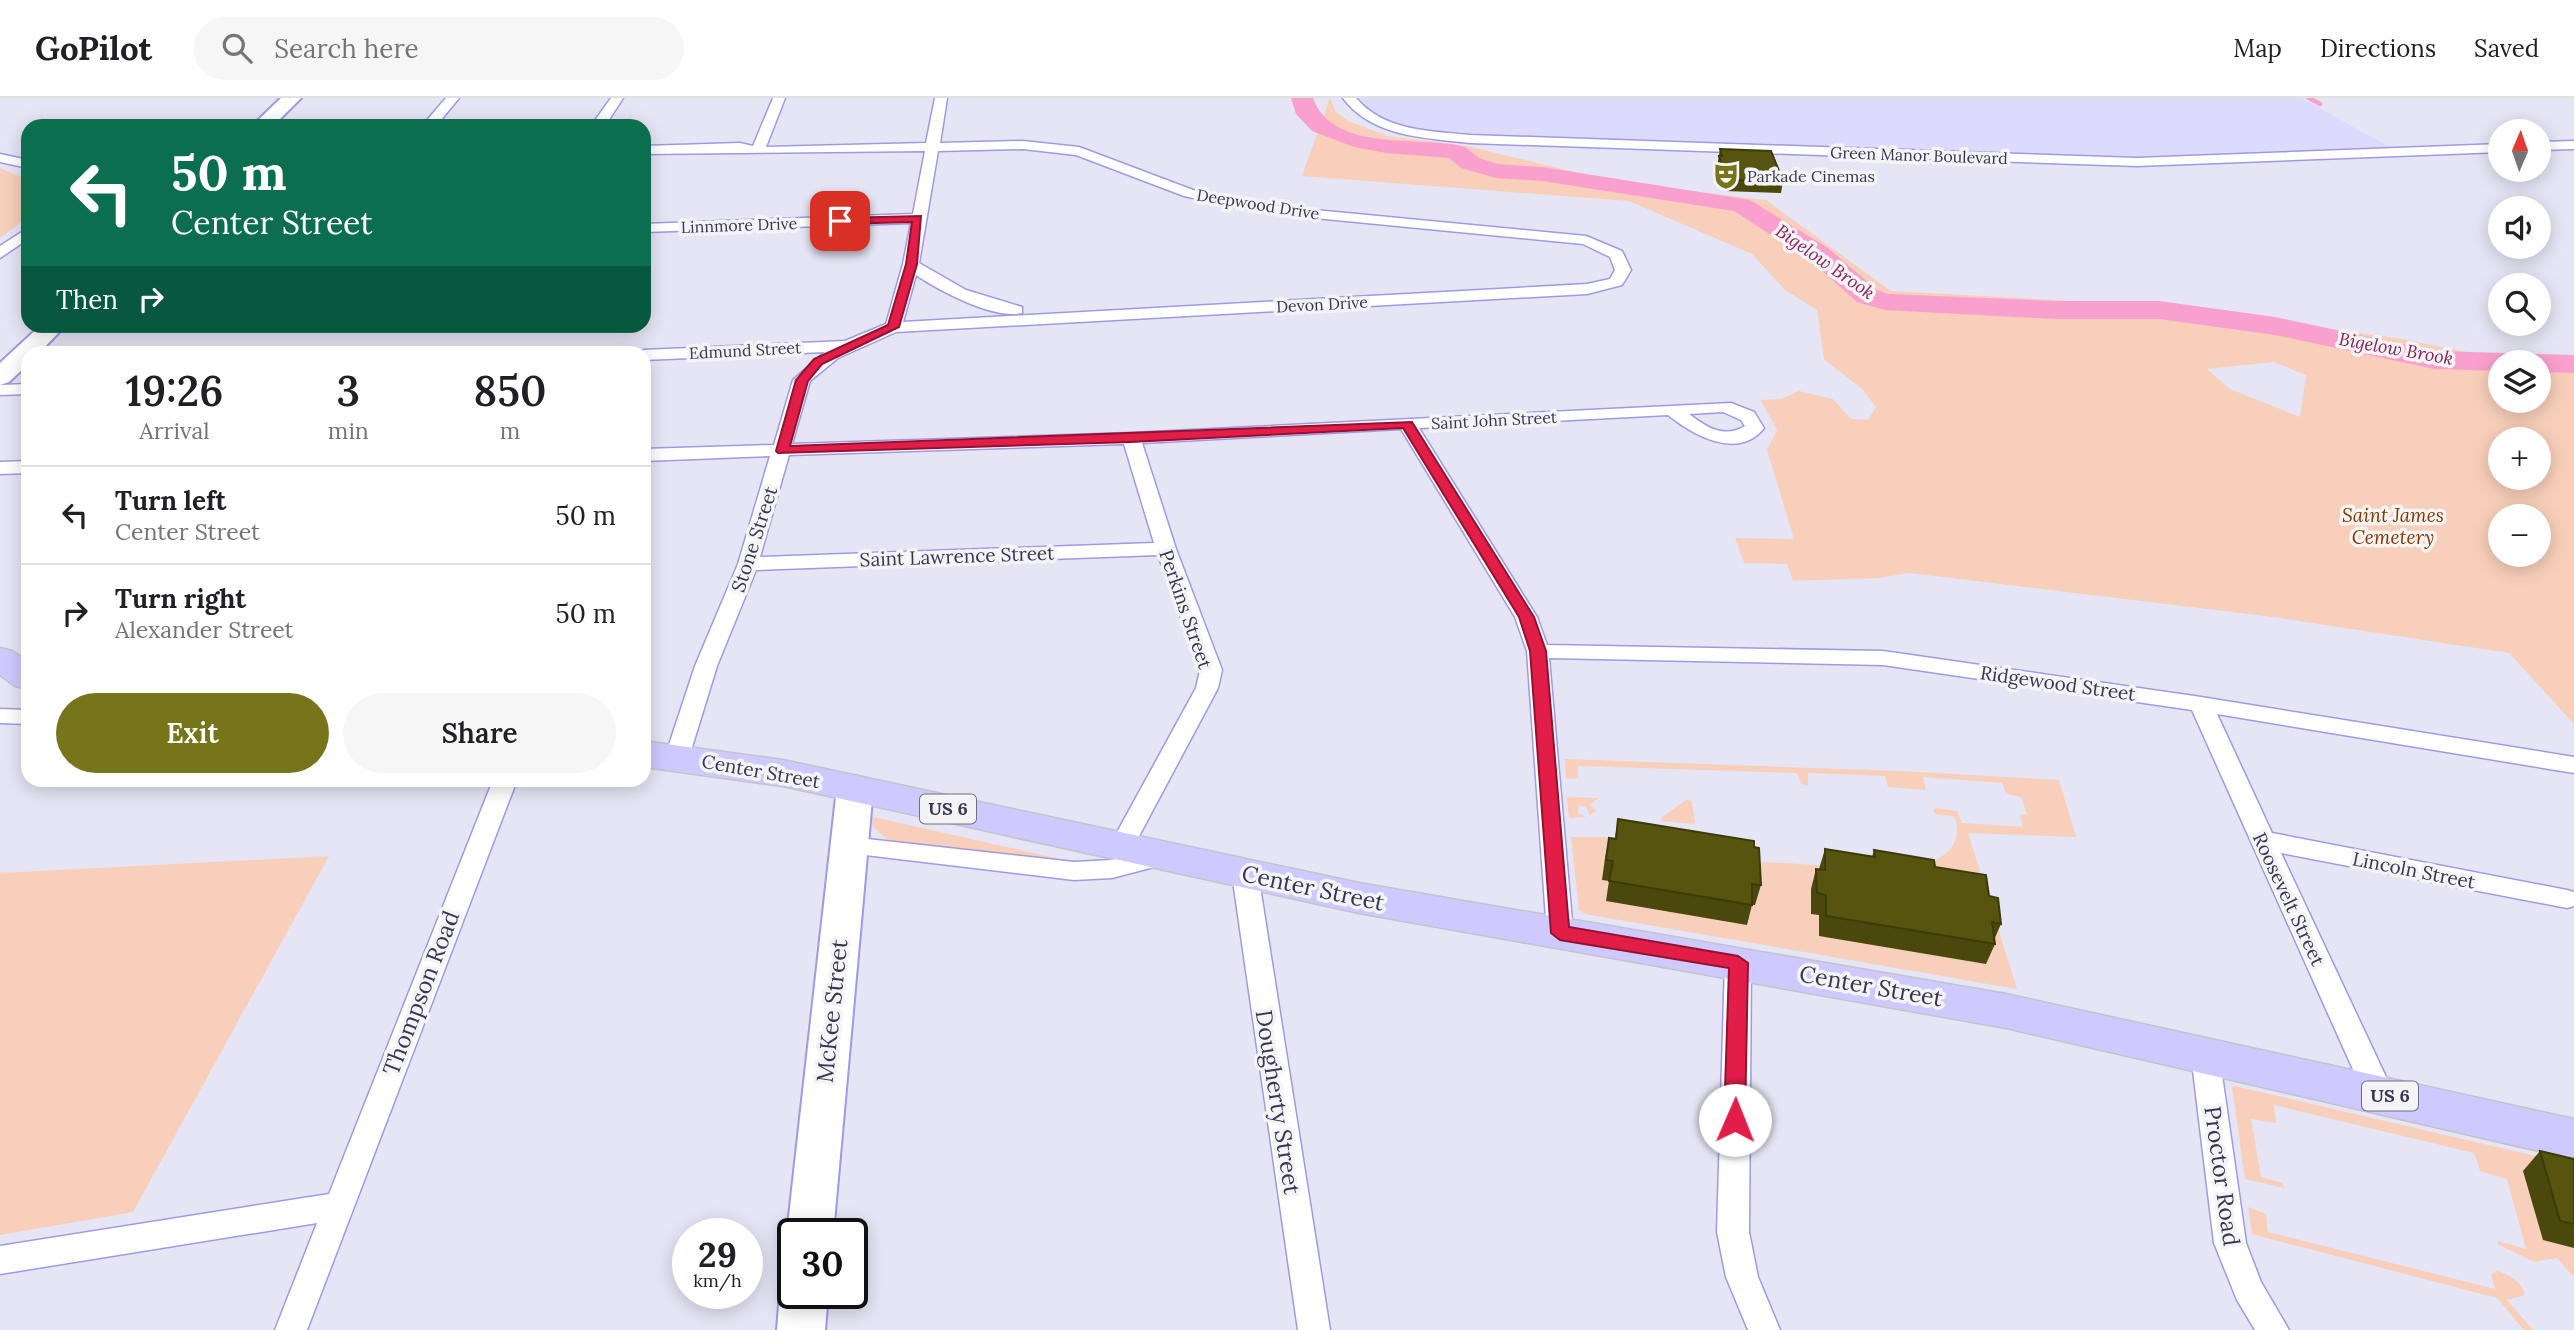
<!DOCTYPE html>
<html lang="en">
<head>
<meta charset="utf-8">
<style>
	:root { --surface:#fff; --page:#f6f6f6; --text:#202124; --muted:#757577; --line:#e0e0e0; --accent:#777519 }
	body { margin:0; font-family:Lora,serif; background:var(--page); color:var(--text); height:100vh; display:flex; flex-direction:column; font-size:26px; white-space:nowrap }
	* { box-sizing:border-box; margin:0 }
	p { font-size:23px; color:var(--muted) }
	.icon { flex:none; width:38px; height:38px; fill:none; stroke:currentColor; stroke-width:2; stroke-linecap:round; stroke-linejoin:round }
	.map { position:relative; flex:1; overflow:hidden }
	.drawer { position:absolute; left:21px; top:248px; width:630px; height:441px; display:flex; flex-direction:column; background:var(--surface); border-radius:21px; box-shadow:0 4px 18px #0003 }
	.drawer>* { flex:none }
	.hud { position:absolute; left:21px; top:21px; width:630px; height:214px; border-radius:21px; box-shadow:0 4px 18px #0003; background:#0b6e4f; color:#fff; overflow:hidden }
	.needle { width:46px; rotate:2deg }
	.fabs { position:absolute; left:2488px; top:21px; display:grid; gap:14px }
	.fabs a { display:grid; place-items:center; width:63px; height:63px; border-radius:50%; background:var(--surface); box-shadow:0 4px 18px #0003; font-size:35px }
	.speed { position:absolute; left:672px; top:1120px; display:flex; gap:14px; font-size:35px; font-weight:700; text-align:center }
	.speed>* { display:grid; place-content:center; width:91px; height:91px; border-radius:50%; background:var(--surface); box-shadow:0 4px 18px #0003; line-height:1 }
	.speed small { font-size:18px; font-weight:400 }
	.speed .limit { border:4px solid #111; border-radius:10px; background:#fff; color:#111 }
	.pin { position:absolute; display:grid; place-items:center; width:60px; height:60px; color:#fff; margin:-30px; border-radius:14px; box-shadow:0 4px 10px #0006 }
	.me { position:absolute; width:77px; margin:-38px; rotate:1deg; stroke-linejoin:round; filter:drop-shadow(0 0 5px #0008) }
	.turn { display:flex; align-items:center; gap:24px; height:147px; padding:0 35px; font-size:32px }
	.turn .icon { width:91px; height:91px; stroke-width:2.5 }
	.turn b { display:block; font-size:49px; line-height:60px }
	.then { display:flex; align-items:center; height:66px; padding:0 35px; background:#0003; gap:14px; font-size:26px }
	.eta { display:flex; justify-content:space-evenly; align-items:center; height:119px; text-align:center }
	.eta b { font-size:42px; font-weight:600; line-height:49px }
	.cta { display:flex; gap:14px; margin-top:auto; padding:14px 35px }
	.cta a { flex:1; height:80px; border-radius:42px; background:var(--accent); color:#fff; font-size:28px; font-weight:600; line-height:80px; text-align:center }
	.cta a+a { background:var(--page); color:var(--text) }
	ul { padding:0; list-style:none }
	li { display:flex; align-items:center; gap:21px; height:98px; padding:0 35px; border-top:2px solid var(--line) }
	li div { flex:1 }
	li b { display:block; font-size:26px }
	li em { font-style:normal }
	header { display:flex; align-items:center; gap:42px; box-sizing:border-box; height:98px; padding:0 35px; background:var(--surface); border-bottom:2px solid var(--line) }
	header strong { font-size:33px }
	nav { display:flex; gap:38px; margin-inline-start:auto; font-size:24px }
	.search { width:490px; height:63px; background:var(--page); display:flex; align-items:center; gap:18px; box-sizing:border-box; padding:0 24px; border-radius:38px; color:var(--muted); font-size:26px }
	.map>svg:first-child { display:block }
	.built { fill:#dcdbfd }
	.green { fill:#f8cfba; fill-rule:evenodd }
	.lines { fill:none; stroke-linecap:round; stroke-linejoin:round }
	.stream { stroke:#f9a0ce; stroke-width:4.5 }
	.river { fill:#f9a0ce; fill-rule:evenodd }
	.minor-casing { stroke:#a099e4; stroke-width:3 }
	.secondary-casing { stroke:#a099e4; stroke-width:4 }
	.primary-casing { stroke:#c4c3cc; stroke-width:3 }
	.minor { fill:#fff; fill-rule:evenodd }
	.secondary { fill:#fff; fill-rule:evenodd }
	.primary { fill:#cec9fe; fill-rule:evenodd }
	.wall { fill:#4a480c }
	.building { fill:#56540e; stroke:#3c3b0a; stroke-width:2 }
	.route { fill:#e11d48; stroke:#92132f; stroke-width:2 }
	.labels { text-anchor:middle; stroke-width:7; stroke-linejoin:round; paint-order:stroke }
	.far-street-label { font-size:16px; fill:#393656; stroke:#f4f4f4 }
	.far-poi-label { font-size:16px; fill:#393656; stroke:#f4f4f4; text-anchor:start }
	.far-water-label { font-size:18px; font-style:italic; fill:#85215e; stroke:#f4f4f4 }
	.shield { fill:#f4f4f4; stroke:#716f85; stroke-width:2 }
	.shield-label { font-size:18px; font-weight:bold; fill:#393656 }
	.park-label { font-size:19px; font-style:italic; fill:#853902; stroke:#f4f4f4 }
	.street-label { font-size:19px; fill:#393656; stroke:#f4f4f4 }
	.near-street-label { font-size:23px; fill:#393656; stroke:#f4f4f4 }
</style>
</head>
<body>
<header>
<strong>GoPilot</strong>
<div class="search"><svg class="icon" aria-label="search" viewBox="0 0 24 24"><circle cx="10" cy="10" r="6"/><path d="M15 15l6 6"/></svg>Search here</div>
<nav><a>Map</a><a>Directions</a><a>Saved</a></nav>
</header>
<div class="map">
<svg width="2574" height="1232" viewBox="0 0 2574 1232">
	<rect width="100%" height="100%" fill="#e6e5f5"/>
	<path class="built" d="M1349,0h952l100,55 -199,8 -771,-27 -59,-15z"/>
	<path class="green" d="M1330,0l6,14 12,9 39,15 80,10 144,35 155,19 125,91 258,14 247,33 96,19 82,-1v368l-65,-71 -236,-36 -364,-44 -30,5 -86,3 -6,-17 -43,-1 -9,-25 59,1 -27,-89 10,-20 -16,-30 20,-1 18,-8 34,8 18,20 17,1 8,-13 -14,-18 -38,-30 -7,-49 -32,-20 -33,-36 -123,-53 -327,-25zM2274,264l32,13 -6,42 -70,-28 -23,-20zM2501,264h38v39h-38zM2539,341v39h-38v-39zM2539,418v39h-38v-39z
		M0,70l28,12v37l-28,21z
		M1565,661l335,12 159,9 17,57 -108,-4 49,156 -432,-75 -6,-4 -8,-73h69l116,12 4,13c39,1 144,12 175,-2 19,-8 27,-25 19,-44l-17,-1 -4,-4 2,-3 22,3 5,12 61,4 -3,-11 7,-2 -6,-17 -14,-3 -5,-11 -79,-6 3,13 -38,-3 -3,-11 -77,-3v13l-7,-2 -4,-11 -219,-7v12l-12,1z
		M1567,699l32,1 -10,7 8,5 -7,5 -4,-8 -7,-2 -1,8 8,4 -17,1z
		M1686,702l6,1 3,23 -34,-3 1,-4z
		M873,719l219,49 -189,-21 -14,-4 -18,-16z
		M329,758l-196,356 -133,23v-362z
		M2235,988l339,79v112l-17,-19 -22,4 -38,-18 1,-3 28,8 -19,-70 -27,-8 -6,-18 -200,-48 2,18 -25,-4 10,58 21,6 3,5 -40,-9 -13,-92z
		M2248,1109l18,7 2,18 227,57 -4,-15 7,-3c12,4 24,11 27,24l-18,5 26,30h-9l-27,-32 -245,-64z"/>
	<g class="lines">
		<path class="stream" d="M2309,0l11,6"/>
		<path class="river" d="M1291,0h22c19,53 100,39 144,47l8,2 14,11 19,6 44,3 208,33 78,48 49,42 11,4 167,7h104l116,16 159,34 140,4v18l-35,-1v-10h-38v9l-67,-2 -159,-34 -116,-16h-104l-170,-9 -28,-8 -47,-42 -76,-49 -192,-30 -46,-3 -35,-10 -12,-10 -63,-5 -32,-6 -42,-16 -16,-17z"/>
		<defs>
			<path id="minor" d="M446,0h13l-23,28h-14z
				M611,0h12l-18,28h-14z
				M773,0h12l-19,49 160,-4 9,-45h12l-7,45 83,-2 56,6 114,43 35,8 56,9 302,29 36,15 9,19 -9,15 -35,9 -691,38 -58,26 -28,23 -18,63 339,-11 600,-30 23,9 10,16c-26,33 -71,7 -96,-13l-249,13 118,189 10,28 336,6 318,46 373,60v16l-357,-59 55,119 295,57 7,2v14l-7,2 -286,-55 113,241 -5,8 -10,4 -10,-4 -5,-8 -172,-384 -309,-45 -334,-7 24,275 -4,7 -9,3 -9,-3 -4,-7 -20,-282 -12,-34 -114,-188 -259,14 34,106 46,121 -4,18 -88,165 -9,3 -9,-3 -3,-6 87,-159 4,-18 -42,-115 -402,15 -39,96 -28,91 -4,5h-16l-4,-5 30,-91 43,-102 32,-108 -126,5v-12l130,-4 19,-65 32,-28 -181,8v-6h-7l7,-4 201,-9 41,-17 17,-60 8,-41 -267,9v-8l269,-10 12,-63 -281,3v-8l96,-3 13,3zM1023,51l53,6 108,41 44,10 56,9 299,29 27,13 5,13 -5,9 -23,5 -684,38 13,-47c22,15 78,45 106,38v-6l-56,-17 -47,-27 19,-112zM1723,314l18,8 4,6c-21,13 -39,1 -56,-12zM1124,346l30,99 -394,14 29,-102z
				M1343,0h13c28,33 74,33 114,37l667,23 364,-14v8l-364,14 -667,-23c-45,-5 -98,-6 -127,-45z
				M2574,43v8l-35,1v-8z
				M0,56l28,6v8l-28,-6z
				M28,130v11l-28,19v-12z
				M28,286v10l-28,1v-10z
				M28,363v12l-28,1v-12z
				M0,611l28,1v14l-28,-1z
				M493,682h24l-210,550h-32l42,-107 -317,51v-28l329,-52z
				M849,739l225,25 38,-2 52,-13 9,3 4,6 -4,6 -61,16 -38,2 -234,-28 -3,-6 3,-6z
				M1245,767l9,3 4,6 72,456h-32l-66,-456 4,-6z
				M1738,855l9,3 4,7 -2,269 9,45 22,53h-32l-22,-53 -9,-45 8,-269 4,-7z
				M2205,945l10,3 4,8 27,189 15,39 28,48h-34l-18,-30 -23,-57 -23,-189 4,-8z"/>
			<path id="secondary" d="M281,0h20l-28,28h-21z
				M40,228h25l-27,28h-10v10l-19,18 -9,3v-22z
				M855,678l12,4 6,8 -40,446h-40v12l-6,-12 50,-446 6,-8z
				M793,1178v17h35l-3,37h-48l3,-37 7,-15z"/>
			<path id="primary" d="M0,550l12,3 16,11v27l-13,-3 -15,-11z
				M644,643l139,19 576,123 647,111 568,125v40l-568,-131 -647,-115 -576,-127 -139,-19z"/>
		</defs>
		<use href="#minor" class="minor-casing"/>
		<use href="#secondary" class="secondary-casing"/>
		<use href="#primary" class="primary-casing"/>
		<use href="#minor" class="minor"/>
		<use href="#secondary" class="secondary"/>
		<use href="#primary" class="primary"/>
	</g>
	<path class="wall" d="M1720,51l63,32 -2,12 -56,-2 -8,-24z
		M1618,721l136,28 7,38 -6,20h-3l-5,20 -141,-24 3,-20 -7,-1 3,-22 4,-20h6z
		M1825,751l47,8 2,-7 61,17 54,29 12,28 -7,16 1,4 -9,20 -167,-28v-21l-8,-1v-25l5,-20h3z
		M2540,1053l34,8v89l-31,-8 -20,-69z"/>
	<path class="building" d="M1720,51l51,2 12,30 -56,-1 -8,-24h3z
		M1618,721l136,22v6l5,1 2,37 -9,-1v21l-143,-24 4,-20 -7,-1 3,-22 7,1z
		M1825,751l50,8 -1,-7 60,10 1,7 51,8 3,21 9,2 3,26 -9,-2 3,22 -169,-28v-21l-9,-2 -1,-24 9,1z
		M2540,1053l34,8v65l-14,-3z"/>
	<path class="route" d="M921,118l-4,48 -18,63 -77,37 -14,17 -18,65 622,-24 122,195 12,34 23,276 169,29 10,7 -3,157 -3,6 -7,2 -8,-2 -3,-6 5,-152 -169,-28 -9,-7 -21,-282 -11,-34 -116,-189 -272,14 -353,11 -2,-2 20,-71 18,-21 74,-34 18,-61 6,-42 -72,2 -5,-3 5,-3z"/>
	<defs>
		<symbol id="theatre-bare" viewBox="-9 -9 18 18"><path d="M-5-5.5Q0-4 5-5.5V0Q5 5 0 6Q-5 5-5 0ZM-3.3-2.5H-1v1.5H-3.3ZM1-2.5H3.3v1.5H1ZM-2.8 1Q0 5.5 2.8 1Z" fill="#777519" stroke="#f4f4f4" stroke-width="2.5" paint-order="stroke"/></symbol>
	</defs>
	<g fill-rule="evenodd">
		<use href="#theatre-bare" x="1707" y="59" width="38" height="38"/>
	</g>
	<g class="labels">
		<g class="far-street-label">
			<text transform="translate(1919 57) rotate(2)" y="6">Green Manor Boulevard</text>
			<text transform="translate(1258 106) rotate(9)" y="6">Deepwood Drive</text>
			<text transform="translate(739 127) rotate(-2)" y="6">Linnmore Drive</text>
			<text transform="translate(1322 206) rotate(-3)" y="6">Devon Drive</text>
			<text transform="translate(745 252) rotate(-3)" y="6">Edmund Street</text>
			<text transform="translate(1494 322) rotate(-3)" y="6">Saint John Street</text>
		</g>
		<g class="far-poi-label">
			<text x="1747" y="84">Parkade Cinemas</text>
		</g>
		<g class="far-water-label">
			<text transform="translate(1825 164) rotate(35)" y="6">Bigelow Brook</text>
			<text transform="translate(2396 251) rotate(10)" y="6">Bigelow Brook</text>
		</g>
		<g class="shield">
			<rect x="920" y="696.5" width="56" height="29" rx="5"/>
			<rect x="2362" y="983.5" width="56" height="29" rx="5"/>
		</g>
		<g class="shield-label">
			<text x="948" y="717">US 6</text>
			<text x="2390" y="1004">US 6</text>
		</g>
		<g class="park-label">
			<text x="2393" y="424">Saint James<tspan x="2393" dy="22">Cemetery</tspan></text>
		</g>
		<g class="street-label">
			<text transform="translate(754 441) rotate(-72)" y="7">Stone Street</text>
			<text transform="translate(957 458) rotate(-2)" y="7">Saint Lawrence Street</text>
			<text transform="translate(1186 511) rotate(71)" y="7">Perkins Street</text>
			<text transform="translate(2058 585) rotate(8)" y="7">Ridgewood Street</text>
			<text transform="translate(761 673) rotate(10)" y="7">Center Street</text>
			<text transform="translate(2414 772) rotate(11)" y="7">Lincoln Street</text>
			<text transform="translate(2289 801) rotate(65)" y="7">Roosevelt Street</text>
		</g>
		<g class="near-street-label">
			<text transform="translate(1313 790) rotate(12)" y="8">Center Street</text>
			<text transform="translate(1871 888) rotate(10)" y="8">Center Street</text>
			<text transform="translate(421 895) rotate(-69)" y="8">Thompson Road</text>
			<text transform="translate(832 913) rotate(-84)" y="8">McKee Street</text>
			<text transform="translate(1278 1004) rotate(81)" y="8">Dougherty Street</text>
			<text transform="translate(2222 1078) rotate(82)" y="8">Proctor Road</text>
		</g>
	</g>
</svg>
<div class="fabs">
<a><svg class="needle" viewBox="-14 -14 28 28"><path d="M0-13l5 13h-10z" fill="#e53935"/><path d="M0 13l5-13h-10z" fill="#757577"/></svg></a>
<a><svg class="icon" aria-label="sound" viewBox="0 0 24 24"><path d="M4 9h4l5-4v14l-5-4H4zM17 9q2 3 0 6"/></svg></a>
<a><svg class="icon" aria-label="search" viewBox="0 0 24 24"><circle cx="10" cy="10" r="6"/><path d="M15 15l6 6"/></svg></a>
<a><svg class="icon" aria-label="layers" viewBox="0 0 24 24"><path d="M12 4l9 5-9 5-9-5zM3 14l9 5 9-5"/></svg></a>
<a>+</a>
<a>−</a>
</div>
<div class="speed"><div>29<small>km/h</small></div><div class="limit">30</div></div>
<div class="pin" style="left:840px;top:123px;background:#d93025"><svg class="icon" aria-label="arrive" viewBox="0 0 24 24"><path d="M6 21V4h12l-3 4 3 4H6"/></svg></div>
<svg class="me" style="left:1735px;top:1022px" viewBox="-20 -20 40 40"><circle r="19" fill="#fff"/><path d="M0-13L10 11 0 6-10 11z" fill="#e11d48"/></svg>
<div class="hud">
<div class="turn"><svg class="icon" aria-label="left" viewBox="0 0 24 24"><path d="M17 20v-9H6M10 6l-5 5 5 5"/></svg><div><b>50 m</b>Center Street</div></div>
<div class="then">Then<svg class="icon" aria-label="right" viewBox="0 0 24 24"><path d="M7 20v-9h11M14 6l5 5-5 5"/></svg></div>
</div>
<section class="drawer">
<div class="eta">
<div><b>19:26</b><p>Arrival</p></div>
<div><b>3</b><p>min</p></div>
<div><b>850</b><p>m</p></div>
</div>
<ul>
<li><svg class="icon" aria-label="left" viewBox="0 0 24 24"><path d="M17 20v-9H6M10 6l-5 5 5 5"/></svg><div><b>Turn left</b><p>Center Street</p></div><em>50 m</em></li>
<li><svg class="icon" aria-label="right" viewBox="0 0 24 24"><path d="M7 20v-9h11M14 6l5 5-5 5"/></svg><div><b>Turn right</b><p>Alexander Street</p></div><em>50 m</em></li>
</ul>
<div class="cta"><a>Exit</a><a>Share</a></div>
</section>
</div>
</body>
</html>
